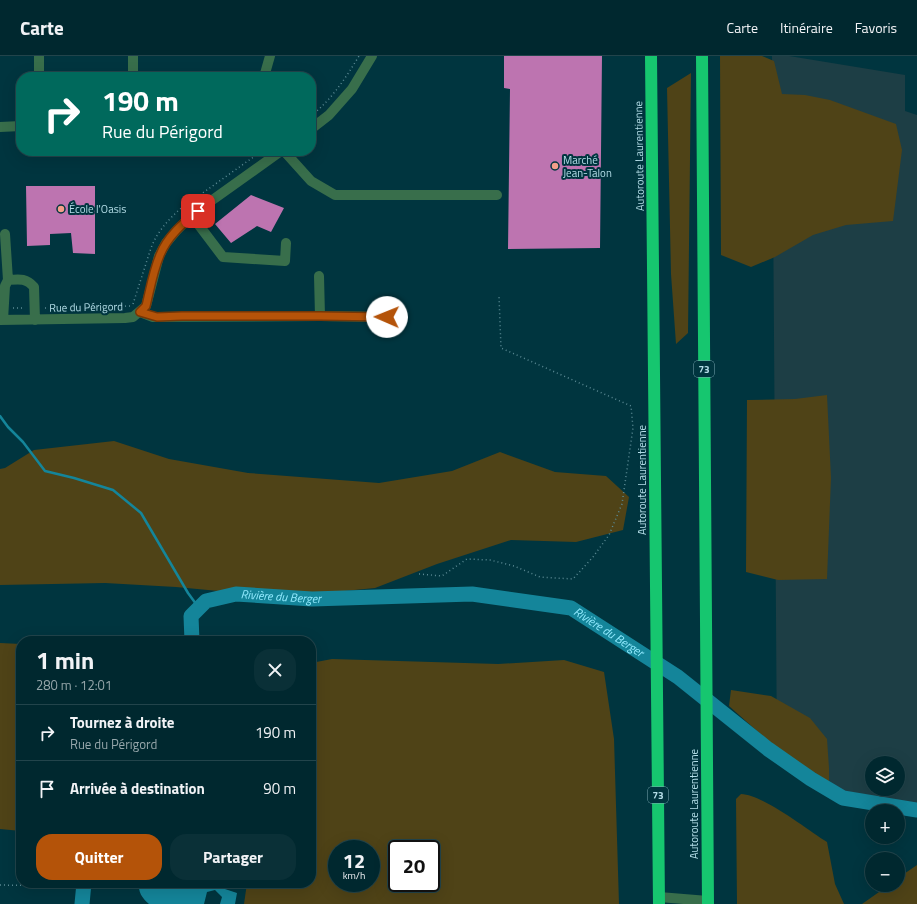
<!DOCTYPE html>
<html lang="fr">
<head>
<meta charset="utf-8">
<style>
	:root { --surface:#00282f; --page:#0a3037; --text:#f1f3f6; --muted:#95a6aa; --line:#22444b; --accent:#b45309 }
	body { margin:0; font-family:"Titillium Web",sans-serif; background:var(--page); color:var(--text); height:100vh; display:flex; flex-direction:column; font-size:15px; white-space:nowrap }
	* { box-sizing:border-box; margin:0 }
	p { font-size:13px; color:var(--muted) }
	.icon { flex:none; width:22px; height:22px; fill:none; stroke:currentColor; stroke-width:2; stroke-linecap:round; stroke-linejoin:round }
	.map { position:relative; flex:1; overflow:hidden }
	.sheet { position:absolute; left:16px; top:580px; width:300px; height:252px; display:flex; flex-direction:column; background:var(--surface); border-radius:16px; box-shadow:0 4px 16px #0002,0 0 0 1px var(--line) }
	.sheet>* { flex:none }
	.guide { position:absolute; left:16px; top:16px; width:300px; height:84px; border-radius:16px; box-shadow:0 4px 16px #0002,0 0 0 1px var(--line); background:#00695c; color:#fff; overflow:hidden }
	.tools { position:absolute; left:865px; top:700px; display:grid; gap:8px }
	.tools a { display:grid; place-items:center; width:40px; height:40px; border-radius:50%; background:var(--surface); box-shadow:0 4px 16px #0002,0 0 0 1px var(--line); font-size:20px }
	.speed { position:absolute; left:328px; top:784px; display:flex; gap:8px; font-size:20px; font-weight:700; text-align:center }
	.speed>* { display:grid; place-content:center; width:52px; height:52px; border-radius:50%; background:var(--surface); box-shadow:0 4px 16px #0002,0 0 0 1px var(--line); line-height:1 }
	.speed small { font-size:10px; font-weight:400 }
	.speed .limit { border:2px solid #111; border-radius:6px; background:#fff; color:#111 }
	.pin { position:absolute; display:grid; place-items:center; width:34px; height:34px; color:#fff; margin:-17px; border-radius:8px; box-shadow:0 2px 6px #0006 }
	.me { position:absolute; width:44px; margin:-22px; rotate:271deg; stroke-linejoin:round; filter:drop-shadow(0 0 3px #0008) }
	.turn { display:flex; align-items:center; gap:14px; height:84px; padding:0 20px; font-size:18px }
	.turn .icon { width:52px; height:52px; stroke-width:2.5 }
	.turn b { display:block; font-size:28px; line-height:34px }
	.round { display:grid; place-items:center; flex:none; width:42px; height:42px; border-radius:16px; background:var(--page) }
	.overview { display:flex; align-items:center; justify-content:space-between; height:68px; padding:0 20px }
	h1 { font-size:24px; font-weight:700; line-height:30px }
	.button { display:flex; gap:8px; margin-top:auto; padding:8px 20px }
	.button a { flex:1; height:46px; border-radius:16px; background:var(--accent); color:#fff; font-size:16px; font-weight:700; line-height:46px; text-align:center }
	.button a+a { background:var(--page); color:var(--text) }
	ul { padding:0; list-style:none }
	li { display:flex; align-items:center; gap:12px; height:56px; padding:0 20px; border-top:1px solid var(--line) }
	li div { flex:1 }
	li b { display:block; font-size:15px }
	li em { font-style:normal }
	header { display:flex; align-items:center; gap:24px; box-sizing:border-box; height:56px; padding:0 20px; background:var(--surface); border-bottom:1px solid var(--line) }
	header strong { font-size:19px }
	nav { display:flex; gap:22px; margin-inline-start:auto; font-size:14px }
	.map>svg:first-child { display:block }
	.built { fill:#1d3e45; fill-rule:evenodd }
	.green { fill:#4f4317; fill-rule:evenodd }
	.water { fill:#14859a }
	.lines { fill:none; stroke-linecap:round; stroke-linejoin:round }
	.stream { stroke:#14859a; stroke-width:2.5 }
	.river { stroke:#14859a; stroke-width:15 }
	.building { fill:#bd74b0 }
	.path { stroke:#5a8a94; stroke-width:1.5; stroke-dasharray:1 3; stroke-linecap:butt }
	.minor { stroke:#386e4b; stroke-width:10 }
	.highway { stroke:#16c66f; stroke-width:12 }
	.route-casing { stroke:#753606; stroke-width:10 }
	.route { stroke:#b45309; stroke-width:7 }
	.poi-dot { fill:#f49e8a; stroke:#00353f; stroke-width:1.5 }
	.labels { text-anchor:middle; stroke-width:4; stroke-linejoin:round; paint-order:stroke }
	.shield { fill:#00353f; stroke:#7eabb5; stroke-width:1 }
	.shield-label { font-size:10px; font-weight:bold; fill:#b4dee8 }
	.street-label { font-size:11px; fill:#b4dee8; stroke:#00353f }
	.poi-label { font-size:11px; fill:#b4dee8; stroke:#00353f; text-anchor:start }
	.water-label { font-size:12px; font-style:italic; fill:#92ebff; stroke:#00353f }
</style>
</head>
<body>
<header>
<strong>Carte</strong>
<nav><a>Carte</a><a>Itinéraire</a><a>Favoris</a></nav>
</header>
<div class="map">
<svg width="917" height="848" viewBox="0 0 917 848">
	<rect width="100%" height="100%" fill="#00353f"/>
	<path class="built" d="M772,0h17l116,19v36l12,4v702l-19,-4v-2h-9l-56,-14 -56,-41zM872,707h26v26h-26z"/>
	<path class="green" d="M720,0h42l12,5 8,33 23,1 25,5 66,24 6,26 -9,71 -47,4 -33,10 -38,22 -24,10 -30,-12z
		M691,17l-3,260 -12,11 -5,-70 -4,-186z
		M827,339l4,83 -4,101 -49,1 -32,-8 1,-172 48,-1z
		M114,385l55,18 79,14 131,10 73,-12 48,-19 55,20 51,4 23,21 -6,33 -47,12 -65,-2 -74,24 -62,24 -93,9 -106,-10 -71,-4 -105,2v-116l5,-1 29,-18z
		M0,587l21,1v187l-21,-2z
		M332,603l166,5 66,-4 40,12 10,67 5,165h-375l3,-21h64v-220zM337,793h34v34h-34zM397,793h34v34h-34z
		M731,634l40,6 39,22 17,21 2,29v14l-54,-35 -46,-41z
		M741,738c23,1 65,35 86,48l8,42 9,20h-107l-1,-105z
		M917,809v39h-55l27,-19h9v-7z"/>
	<path class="water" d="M139,827h83v5l15,5 -2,11h-15l2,-7 -7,-7 -8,2 -3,12h-55c-7,-6 -11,-12 -10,-21z"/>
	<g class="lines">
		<path class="stream" d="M0,360l8,11 15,15 22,29 29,7 39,12 28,23 47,80 11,15"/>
		<g class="river">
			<path id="s1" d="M192,585l-1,-25 15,-15 30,-7 76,5 160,-5 99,14 107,69 90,72 43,30 32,19 74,12"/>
			<path d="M82,848l2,-21"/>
		</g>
	</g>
	<path class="building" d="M504,0h98l-2,192 -92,1 2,-160 -6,-1z
		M26,130h69v68l-22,-1 -2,-20 -21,1v11l-23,1z
		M251,139l33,13 -13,24 -14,-6 -26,17 -16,-19z"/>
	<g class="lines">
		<path class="path" d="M311,60c21,-17 34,-37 48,-60
			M133,248l18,-56c6,-16 17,-28 29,-39l82,-58
			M13,252h12
			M45,252l86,-2
			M419,518l23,2 25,-17 23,1 24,6 26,11 33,2 20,-22 16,-22 13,-31 11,-76 -2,-22 -130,-58 -2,-52
			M0,829l60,1"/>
		<path class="minor" d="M133,0v21
			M39,21v-21
			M264,21l6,-21
			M0,71l21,-1
			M311,73l18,-14 23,-26 20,-33
			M284,95l27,30 24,14h162
			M192,160l31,41 62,4 1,-18
			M5,178l3,46
			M319,220l1,40
			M140,256l13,5 167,-1 67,1
			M0,264l125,-2 8,-1 13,-11 13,-50 7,-13 10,-12 13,-13 15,-12 77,-55
			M3,264l2,-34 3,-6c12,-1 18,-2 26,7l1,33
			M659,841l49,4"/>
		<path class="highway" d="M651,0l8,848
			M702,0l6,848"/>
	</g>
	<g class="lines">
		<defs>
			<path id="route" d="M198,155c-15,12 -31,26 -38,44 -7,16 -10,35 -14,51l-6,6 17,5 25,-1h138l67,1"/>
		</defs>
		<use href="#route" class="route-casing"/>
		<use href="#route" class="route"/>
	</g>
	<g class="poi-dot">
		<circle cx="555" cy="110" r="4"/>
		<circle cx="61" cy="153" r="4"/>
	</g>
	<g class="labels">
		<g class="shield">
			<rect x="694" y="305" width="20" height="16" rx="3"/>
			<rect x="648" y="731" width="20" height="16" rx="3"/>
		</g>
		<g class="shield-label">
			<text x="704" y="317">73</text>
			<text x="658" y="743">73</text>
		</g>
		<g class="street-label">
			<text transform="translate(639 100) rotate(-91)" y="4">Autoroute Laurentienne</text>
			<text transform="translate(86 251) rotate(-1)" y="4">Rue du Périgord</text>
			<text transform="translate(642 424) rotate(-90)" y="4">Autoroute Laurentienne</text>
			<text transform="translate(694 748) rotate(-90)" y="4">Autoroute Laurentienne</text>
		</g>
		<g class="poi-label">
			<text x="563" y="108">Marché<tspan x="563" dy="13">Jean-Talon</tspan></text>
			<text x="69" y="157">École l'Oasis</text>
		</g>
		<g class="water-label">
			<text dy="4" stroke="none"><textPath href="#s1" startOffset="122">Rivière du Berger</textPath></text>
			<text dy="4" stroke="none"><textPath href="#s1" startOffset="458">Rivière du Berger</textPath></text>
		</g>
	</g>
</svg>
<div class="tools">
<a><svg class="icon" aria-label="layers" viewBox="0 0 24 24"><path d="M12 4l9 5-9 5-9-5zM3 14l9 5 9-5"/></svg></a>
<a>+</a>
<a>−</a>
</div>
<div class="speed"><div>12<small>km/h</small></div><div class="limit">20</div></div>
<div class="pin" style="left:198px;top:155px;background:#d93025"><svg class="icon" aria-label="arrive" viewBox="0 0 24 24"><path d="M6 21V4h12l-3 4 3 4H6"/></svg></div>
<svg class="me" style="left:387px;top:261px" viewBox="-20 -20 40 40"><circle r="19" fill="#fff"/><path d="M0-13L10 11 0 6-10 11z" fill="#b45309"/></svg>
<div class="guide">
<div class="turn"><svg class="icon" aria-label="right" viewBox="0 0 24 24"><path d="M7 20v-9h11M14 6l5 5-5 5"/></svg><div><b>190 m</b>Rue du Périgord</div></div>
</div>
<section class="sheet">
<div class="overview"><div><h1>1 min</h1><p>280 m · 12:01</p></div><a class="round"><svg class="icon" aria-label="close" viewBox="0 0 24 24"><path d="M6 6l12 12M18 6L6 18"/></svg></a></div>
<ul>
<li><svg class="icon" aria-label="right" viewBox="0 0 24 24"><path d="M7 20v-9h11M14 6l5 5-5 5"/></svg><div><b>Tournez à droite</b><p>Rue du Périgord</p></div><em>190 m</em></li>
<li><svg class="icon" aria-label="arrive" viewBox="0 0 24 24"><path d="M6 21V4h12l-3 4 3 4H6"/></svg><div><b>Arrivée à destination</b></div><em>90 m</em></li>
</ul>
<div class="button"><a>Quitter</a><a>Partager</a></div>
</section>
</div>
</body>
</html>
